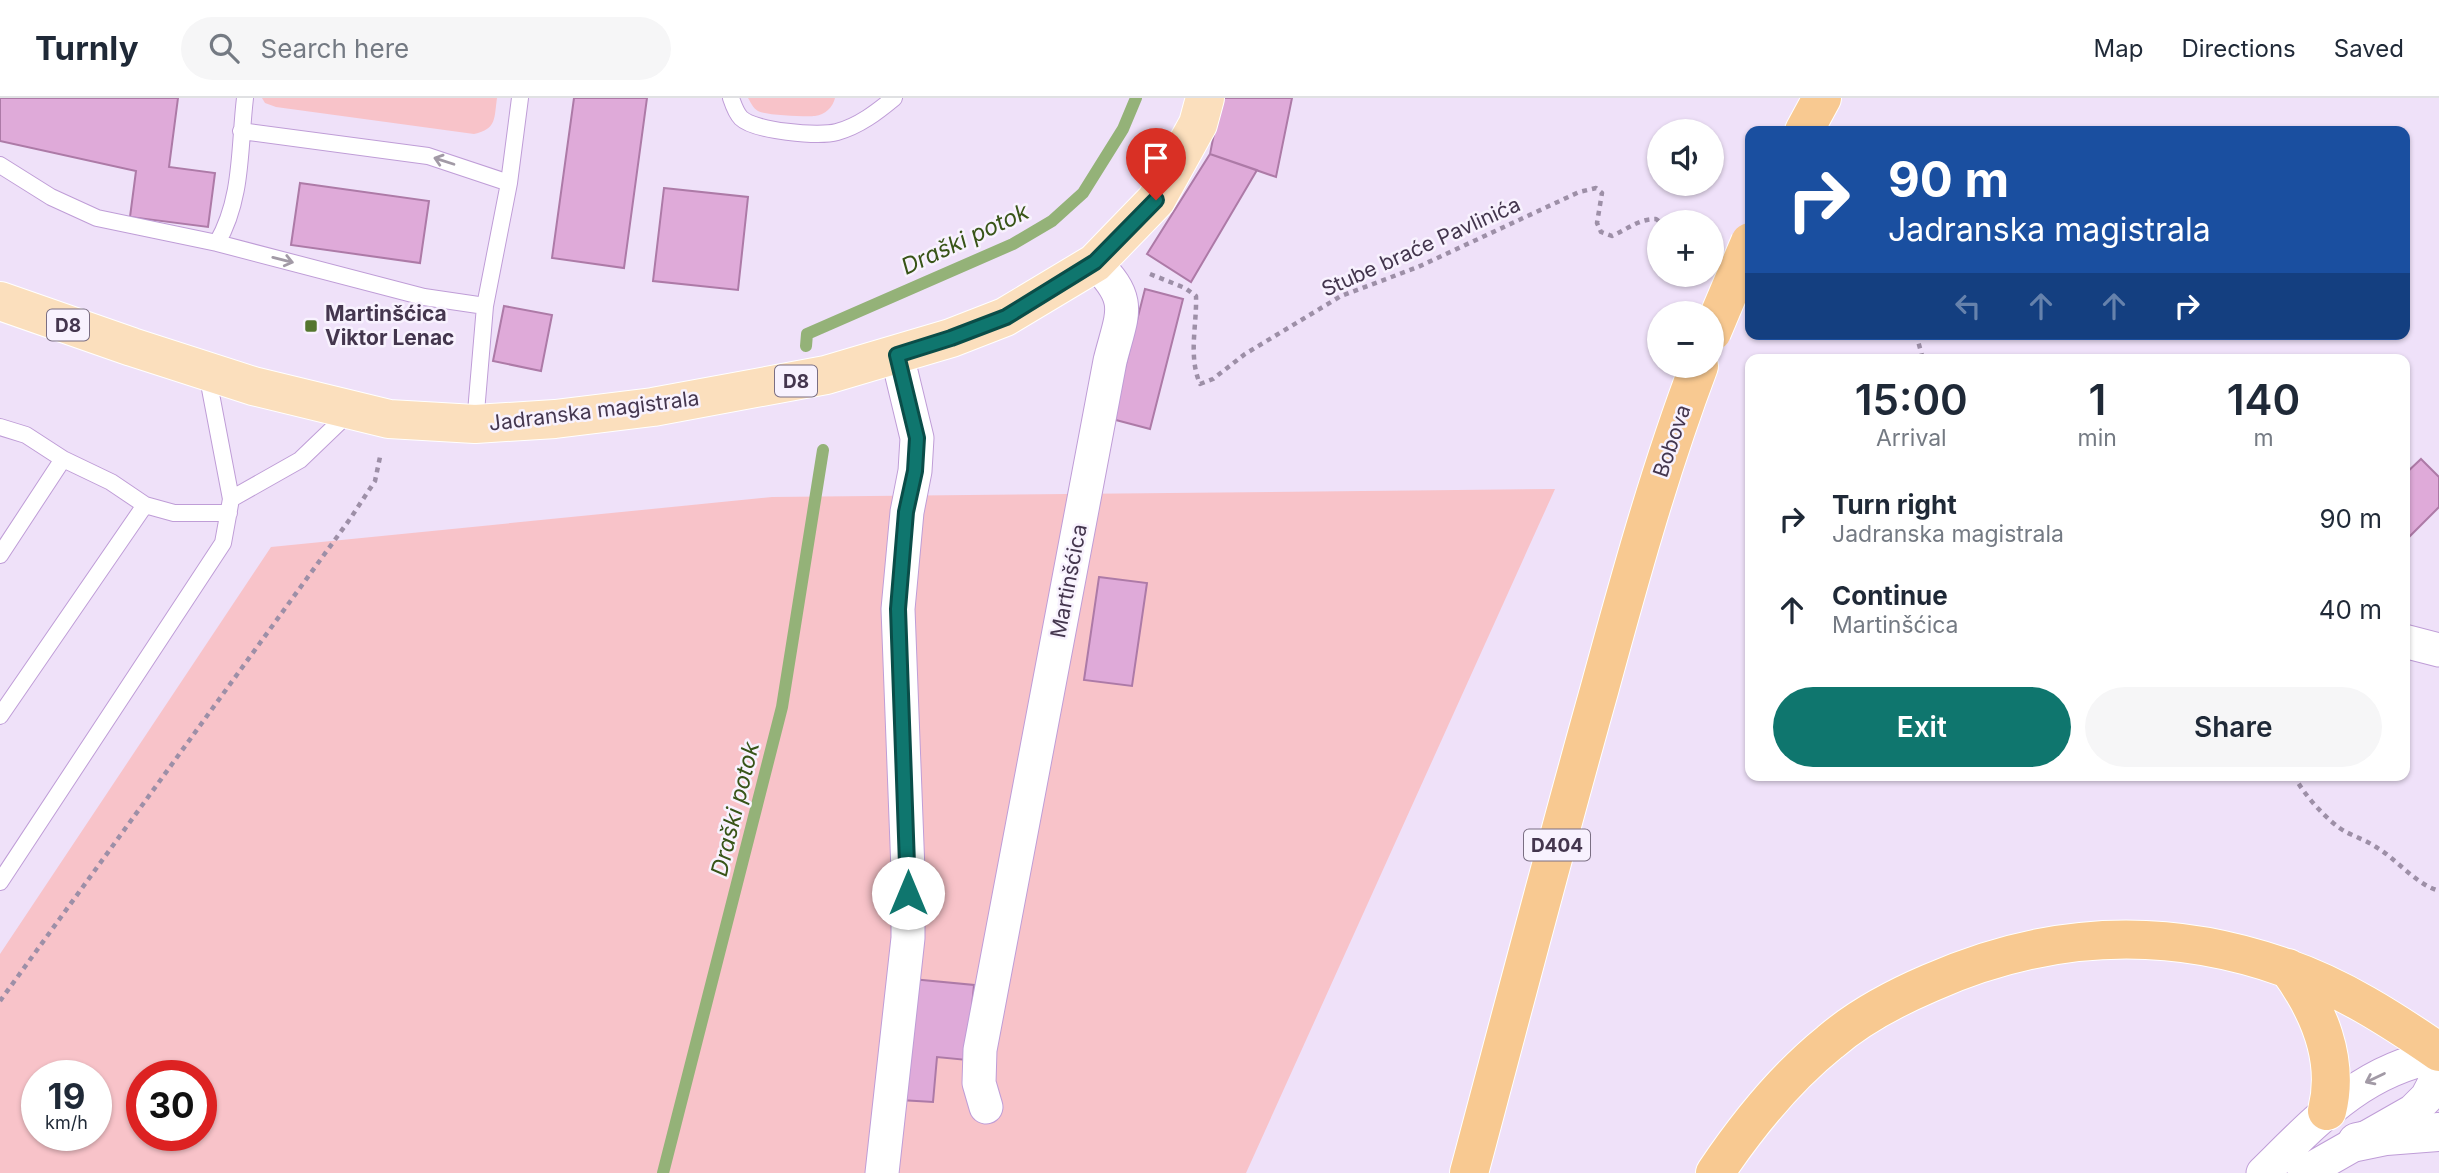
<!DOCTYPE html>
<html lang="en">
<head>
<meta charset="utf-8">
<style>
	:root { --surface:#fff; --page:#f6f6f7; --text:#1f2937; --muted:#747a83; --line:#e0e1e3; --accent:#0f766e }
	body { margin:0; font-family:Inter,sans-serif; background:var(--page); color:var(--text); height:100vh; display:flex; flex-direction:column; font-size:26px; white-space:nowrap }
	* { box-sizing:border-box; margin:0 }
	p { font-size:23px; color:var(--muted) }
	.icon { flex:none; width:38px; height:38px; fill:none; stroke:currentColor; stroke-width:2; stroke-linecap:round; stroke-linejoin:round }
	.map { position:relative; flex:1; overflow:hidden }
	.side { position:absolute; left:1745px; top:256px; width:665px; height:427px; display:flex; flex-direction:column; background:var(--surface); border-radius:14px; box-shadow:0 2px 5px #0004 }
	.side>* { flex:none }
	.guide { position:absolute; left:1745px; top:28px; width:665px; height:214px; border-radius:14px; box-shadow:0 2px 5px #0004; background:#1a4fa0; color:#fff; overflow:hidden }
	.tools { position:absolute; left:1647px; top:21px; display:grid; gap:14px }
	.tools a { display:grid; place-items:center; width:77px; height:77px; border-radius:50%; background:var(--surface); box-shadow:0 2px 5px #0004; font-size:35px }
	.speed { position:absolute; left:21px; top:962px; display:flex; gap:14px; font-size:35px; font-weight:700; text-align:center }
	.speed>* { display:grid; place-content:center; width:91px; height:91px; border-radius:50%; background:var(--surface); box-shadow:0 2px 5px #0004; line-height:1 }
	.speed small { font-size:18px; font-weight:400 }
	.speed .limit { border:10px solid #d22; background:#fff; color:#111 }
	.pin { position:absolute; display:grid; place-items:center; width:60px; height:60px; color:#fff; margin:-72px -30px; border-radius:50% 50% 50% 0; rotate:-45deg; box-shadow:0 0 7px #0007 }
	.pin .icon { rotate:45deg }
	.me { position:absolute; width:77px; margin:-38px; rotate:0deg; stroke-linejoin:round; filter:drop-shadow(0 0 5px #0008) }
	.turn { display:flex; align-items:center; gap:24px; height:147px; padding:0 28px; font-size:32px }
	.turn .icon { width:91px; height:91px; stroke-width:2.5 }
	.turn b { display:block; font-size:49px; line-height:60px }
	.lanes { display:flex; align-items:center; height:66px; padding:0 28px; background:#0003; justify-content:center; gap:35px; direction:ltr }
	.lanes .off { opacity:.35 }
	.eta { display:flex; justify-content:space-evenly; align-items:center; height:119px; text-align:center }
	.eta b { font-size:42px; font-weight:600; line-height:49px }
	.primary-button { display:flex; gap:14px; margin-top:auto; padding:14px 28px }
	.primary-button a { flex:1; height:80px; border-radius:42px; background:var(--accent); color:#fff; font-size:28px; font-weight:600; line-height:80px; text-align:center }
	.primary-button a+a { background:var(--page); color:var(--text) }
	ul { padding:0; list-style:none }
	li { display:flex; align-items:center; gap:21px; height:91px; padding:0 28px }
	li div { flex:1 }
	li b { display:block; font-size:26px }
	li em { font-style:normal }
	header { display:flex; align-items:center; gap:42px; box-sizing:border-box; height:98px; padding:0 35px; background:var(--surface); border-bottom:2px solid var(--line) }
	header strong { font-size:33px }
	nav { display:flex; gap:38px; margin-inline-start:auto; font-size:24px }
	.search { width:490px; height:63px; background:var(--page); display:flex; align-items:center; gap:18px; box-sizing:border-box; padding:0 24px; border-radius:38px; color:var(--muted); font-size:26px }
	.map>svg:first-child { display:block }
	.green { fill:#f8c3c9; fill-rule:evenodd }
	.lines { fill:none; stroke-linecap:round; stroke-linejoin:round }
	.stream { stroke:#94b278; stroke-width:12 }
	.building { fill:#dfaad9; stroke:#ad7aa7; stroke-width:2 }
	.lane-casing { stroke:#bf9dd7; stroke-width:18 }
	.street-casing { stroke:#bf9dd7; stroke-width:35 }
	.secondary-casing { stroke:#bf9dd7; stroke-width:40 }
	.primary-casing { stroke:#fff; stroke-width:40 }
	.highway-casing { stroke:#fff; stroke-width:40 }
	.path { stroke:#9d8fa7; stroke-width:4.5; stroke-dasharray:5 5; stroke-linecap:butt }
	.lane { stroke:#fff; stroke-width:16 }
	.street { stroke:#fff; stroke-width:33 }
	.secondary { stroke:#fff; stroke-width:38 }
	.primary { stroke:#fbdfbd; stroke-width:38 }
	.highway { stroke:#f8c991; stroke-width:38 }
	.highway-bridge-casing { stroke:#fff; stroke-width:40; stroke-linecap:butt }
	.highway-bridge { stroke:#f8c991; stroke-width:38 }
	.oneway { stroke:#a29aa6 }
	.route-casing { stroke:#0a4d48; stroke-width:18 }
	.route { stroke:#0f766e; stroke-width:12 }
	.poi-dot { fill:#54762e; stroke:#f8f2fe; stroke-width:2.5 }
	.labels { text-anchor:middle; stroke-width:5; stroke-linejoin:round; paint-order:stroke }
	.shield { fill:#f8f2fe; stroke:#7a6e83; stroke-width:2 }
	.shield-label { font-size:19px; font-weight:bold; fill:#44364e }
	.street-label { font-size:21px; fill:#44364e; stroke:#f8f2fe }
	.poi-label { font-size:21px; font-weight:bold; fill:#44364e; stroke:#f8f2fe; text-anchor:start }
	.water-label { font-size:23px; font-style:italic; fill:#385417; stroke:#f8f2fe }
</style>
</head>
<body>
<header>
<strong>Turnly</strong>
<div class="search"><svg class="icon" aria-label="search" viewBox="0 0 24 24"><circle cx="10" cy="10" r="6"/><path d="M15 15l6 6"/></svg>Search here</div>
<nav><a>Map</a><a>Directions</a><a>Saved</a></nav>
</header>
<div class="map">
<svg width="2439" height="1075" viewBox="0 0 2439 1075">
	<rect width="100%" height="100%" fill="#efe1f9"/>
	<path class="green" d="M262,0h235c-3,20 0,31 -23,36l-198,-27 -11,-4z
		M748,0h87c-2,9 -10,17 -20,18 -9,1 -50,-1 -57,-5 -5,-3 -7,-8 -10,-13z
		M1555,391l-309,684h-1246v-219l271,-407 501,-50zM37,978h59v60h-59zM142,978h59v60h-59z"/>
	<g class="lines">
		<path class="stream" d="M806,248l1,-12 206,-90 39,-23 31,-28 40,-64 13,-31
			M663,1075l119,-466 41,-257"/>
	</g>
	<path class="building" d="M0,0h178l-9,69 46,6 -7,54 -78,-10 6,-46 -136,-30z
		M574,0h73l-23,170 -72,-10z
		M1221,0h71l-16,79 -66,-23z
		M1210,56l47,16 -66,112 -44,-28z
		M300,85l129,18 -9,62 -129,-18z
		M664,90l84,9 -10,93 -85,-9z
		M1145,191l38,10 -33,130 -38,-10z
		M504,208l48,9 -11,56 -48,-10z
		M2421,361l18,18v30l-35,35v-67z
		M1099,479l48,6 -15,103 -48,-6z
		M912,881l62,6 -7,75 -30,-3 -4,45 -33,-2z"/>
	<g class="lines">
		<defs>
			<path id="lane" d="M731,0c2,6 5,15 10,20 13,13 78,19 96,14 22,-6 40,-20 57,-34
				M241,33l187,25 81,27
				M0,67l51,32 46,21 120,25c26,-45 22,-95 28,-145
				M217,145l207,54 61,9
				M207,275l24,126
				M475,326l10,-118 24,-123 11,-85
				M0,329l26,8 37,24 48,23 34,23 29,8h55
				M0,457l63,-96
				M0,618l145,-211
				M0,784l223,-339 8,-44 69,-39 50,-48"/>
			<path id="street" d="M2404,543l35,9
				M986,1009l-7,-24 1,-33 130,-689c12,-48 24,-60 -15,-98
				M882,1075l26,-235v-67l-10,-262 9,-97 8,-41 2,-33 -20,-83
				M2263,1075c53,-52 99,-104 176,-117
				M2304,1075l109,-62 14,-14 12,-23"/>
			<path id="secondary" d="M2357,1044l29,-6 53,-4"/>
			<path id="primary" d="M0,203l132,46 121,39 136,33 86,5 80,-5 98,-12 173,-32 125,-37 54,-21 90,-54 61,-63 42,-76 7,-26"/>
			<path id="highway" d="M1804,33l18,-33
				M2288,870c30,41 52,92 39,143
				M1469,1075c43,-161 85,-322 130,-482 30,-110 60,-219 100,-325
				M1715,1075c33,-49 69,-94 115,-131 29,-25 65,-44 100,-59 117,-52 235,-58 356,-15 55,19 105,51 153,84"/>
		</defs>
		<use href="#lane" class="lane-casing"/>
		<use href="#street" class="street-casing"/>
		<use href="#secondary" class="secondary-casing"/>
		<use href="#primary" class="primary-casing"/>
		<use href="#highway" class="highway-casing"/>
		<path class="path" d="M1150,176l35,14 11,8c1,30 -8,59 4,88l13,-5 32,-25 96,-58 77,-29 161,-75 17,-4 6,5 -5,30 4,9 11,4c16,-7 26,-17 44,-17l4,3
			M1916,236l7,25
			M2294,677c8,18 35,48 52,57 10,5 21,9 30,15 22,13 38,36 63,44
			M0,903l350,-482 25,-38 5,-24"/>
		<use href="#lane" class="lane"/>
		<use href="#street" class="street"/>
		<use href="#secondary" class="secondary"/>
		<use href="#primary" class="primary"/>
		<use href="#highway" class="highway"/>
		<defs>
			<path id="highway-bridge" d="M1712,234l38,-90"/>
		</defs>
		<use href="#highway-bridge" class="highway-bridge-casing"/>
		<use href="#highway-bridge" class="highway-bridge"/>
	</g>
	<defs><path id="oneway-shaft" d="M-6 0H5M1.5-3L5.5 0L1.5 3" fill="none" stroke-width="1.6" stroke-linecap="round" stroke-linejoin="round" transform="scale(1.75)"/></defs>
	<g class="oneway">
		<use href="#oneway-shaft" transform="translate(444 63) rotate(-162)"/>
		<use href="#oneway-shaft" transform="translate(283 162) rotate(14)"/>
		<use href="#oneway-shaft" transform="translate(2375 980) rotate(154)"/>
	</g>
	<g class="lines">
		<defs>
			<path id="route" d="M908,795l-10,-284 8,-97 9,-41 2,-33 -20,-83 54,-17 55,-21 89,-55 61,-62"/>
		</defs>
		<use href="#route" class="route-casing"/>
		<use href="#route" class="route"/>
	</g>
	<rect class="poi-dot" x="304" y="221" width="14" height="14" rx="3.5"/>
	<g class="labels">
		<g class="shield">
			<rect x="47" y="211.5" width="42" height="31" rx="5"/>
			<rect x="775" y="267.5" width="42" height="31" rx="5"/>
			<rect x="1524" y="731.5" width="66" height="31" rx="5"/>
		</g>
		<g class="shield-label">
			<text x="68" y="234">D8</text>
			<text x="796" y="290">D8</text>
			<text x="1557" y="754">D404</text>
		</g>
		<g class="street-label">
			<text transform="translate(1421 149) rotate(-24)" y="7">Stube braće Pavlinića</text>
			<text transform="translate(594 313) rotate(-7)" y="7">Jadranska magistrala</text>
			<text transform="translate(1672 343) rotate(-71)" y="7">Bobova</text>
			<text transform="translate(1069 483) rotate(-79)" y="7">Martinšćica</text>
		</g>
		<g class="poi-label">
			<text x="325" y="223">Martinšćica<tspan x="325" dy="24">Viktor Lenac</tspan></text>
		</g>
		<g class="water-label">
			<text transform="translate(965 141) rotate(-25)" y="8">Draški potok</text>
			<text transform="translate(735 711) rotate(-76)" y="8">Draški potok</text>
		</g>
	</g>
</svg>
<div class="tools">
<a><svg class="icon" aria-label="sound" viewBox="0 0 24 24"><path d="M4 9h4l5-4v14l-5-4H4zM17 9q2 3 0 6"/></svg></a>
<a>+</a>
<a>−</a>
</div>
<div class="speed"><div>19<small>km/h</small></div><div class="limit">30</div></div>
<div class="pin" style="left:1156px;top:102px;background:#d93025"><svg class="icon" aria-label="arrive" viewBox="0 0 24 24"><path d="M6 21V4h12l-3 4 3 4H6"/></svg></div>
<svg class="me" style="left:908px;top:795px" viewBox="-20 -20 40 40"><circle r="19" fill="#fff"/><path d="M0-13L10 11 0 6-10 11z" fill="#0f766e"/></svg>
<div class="guide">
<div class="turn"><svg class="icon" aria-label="right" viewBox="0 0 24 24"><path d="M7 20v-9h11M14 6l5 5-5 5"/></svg><div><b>90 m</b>Jadranska magistrala</div></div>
<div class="lanes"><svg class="icon off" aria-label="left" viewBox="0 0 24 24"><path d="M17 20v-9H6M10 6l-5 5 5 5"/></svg><svg class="icon off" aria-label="ahead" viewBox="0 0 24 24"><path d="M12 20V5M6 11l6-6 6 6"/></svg><svg class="icon off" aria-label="ahead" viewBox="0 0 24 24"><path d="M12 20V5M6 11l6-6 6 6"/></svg><svg class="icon" aria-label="right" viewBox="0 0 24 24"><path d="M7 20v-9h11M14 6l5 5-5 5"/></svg></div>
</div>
<section class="side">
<div class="eta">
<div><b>15:00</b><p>Arrival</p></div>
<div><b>1</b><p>min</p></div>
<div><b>140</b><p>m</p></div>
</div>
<ul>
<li><svg class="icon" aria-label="right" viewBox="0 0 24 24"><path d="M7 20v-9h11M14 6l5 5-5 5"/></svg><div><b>Turn right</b><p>Jadranska magistrala</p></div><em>90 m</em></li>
<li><svg class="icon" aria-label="ahead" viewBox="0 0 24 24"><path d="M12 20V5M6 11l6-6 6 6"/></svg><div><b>Continue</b><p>Martinšćica</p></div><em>40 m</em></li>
</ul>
<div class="primary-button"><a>Exit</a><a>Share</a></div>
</section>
</div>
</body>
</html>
